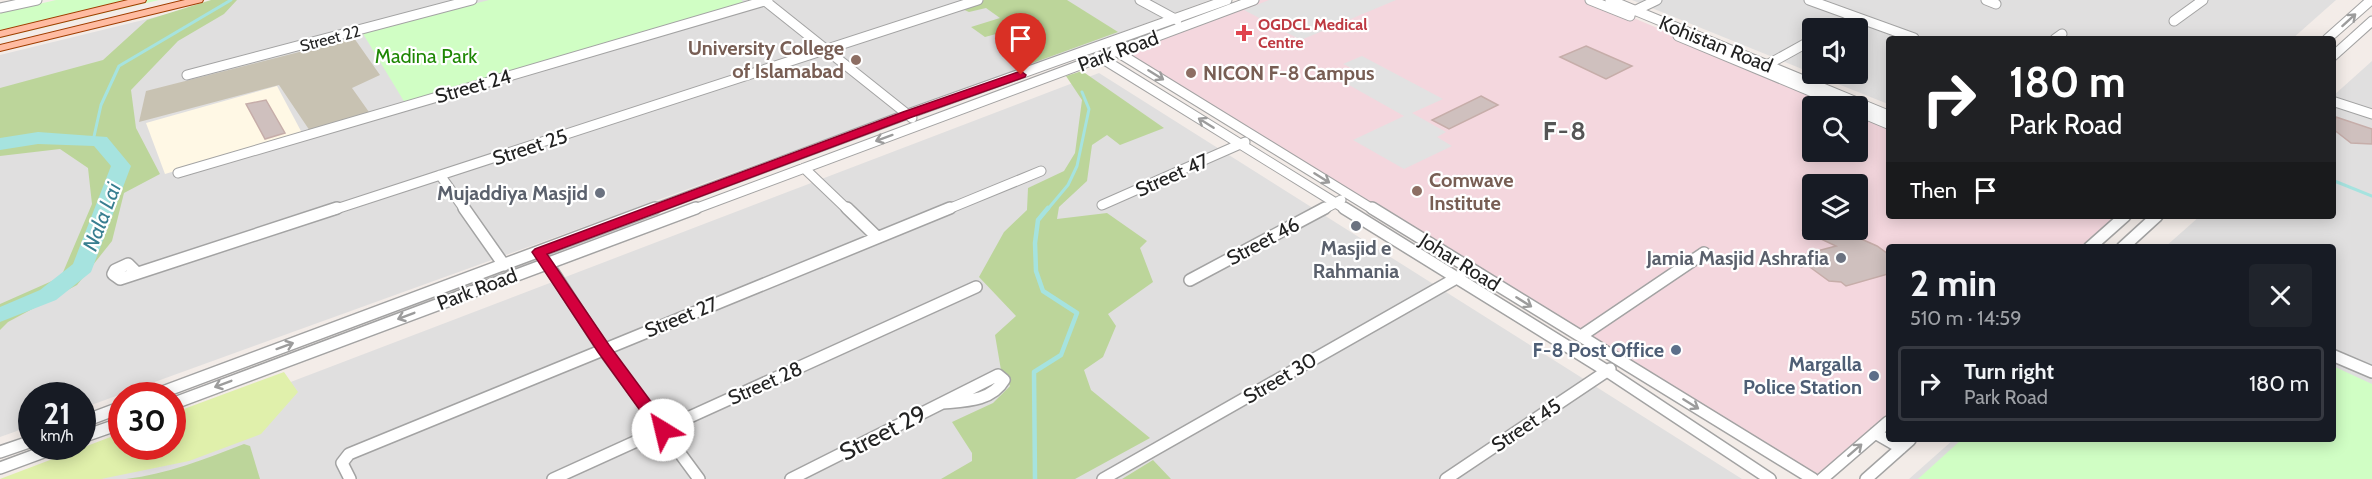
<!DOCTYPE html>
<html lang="en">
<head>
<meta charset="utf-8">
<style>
	:root { --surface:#171b24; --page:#20242c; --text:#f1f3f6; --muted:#9ea1a6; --line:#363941 }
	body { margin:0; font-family:Cabin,sans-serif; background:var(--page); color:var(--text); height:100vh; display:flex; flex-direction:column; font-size:22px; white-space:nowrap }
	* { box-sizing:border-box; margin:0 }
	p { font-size:20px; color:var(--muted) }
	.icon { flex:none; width:33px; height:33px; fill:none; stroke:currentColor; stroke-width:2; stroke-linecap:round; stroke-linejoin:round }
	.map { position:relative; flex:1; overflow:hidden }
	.panel { position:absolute; left:1886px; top:244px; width:450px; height:198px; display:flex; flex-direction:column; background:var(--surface); border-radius:6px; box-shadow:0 3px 15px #0003 }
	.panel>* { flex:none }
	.banner { position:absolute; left:1886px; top:36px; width:450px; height:183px; border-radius:6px; box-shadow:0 3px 15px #0003; background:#202124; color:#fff; overflow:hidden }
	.buttons { position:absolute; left:1802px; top:18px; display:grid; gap:12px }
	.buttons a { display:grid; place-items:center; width:66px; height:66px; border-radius:6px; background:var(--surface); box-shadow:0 3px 15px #0003; font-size:30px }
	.speed { position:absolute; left:18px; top:382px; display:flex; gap:12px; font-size:30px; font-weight:700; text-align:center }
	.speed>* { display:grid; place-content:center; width:78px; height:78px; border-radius:50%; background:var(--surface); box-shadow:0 3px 15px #0003; line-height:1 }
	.speed small { font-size:15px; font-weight:400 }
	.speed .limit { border:9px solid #d22; background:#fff; color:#111 }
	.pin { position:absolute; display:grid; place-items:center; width:51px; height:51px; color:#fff; margin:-62px -26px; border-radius:50% 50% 50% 0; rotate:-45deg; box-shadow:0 0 6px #0007 }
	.pin .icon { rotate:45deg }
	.me { position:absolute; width:66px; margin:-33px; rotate:324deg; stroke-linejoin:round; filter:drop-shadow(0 0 4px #0008) }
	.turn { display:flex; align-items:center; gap:21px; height:126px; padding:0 24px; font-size:27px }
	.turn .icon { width:78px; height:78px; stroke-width:2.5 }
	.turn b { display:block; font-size:42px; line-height:51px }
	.then { display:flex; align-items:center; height:57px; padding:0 24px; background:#0003; gap:12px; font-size:22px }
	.round { display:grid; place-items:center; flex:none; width:63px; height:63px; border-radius:6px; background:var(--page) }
	.headline { display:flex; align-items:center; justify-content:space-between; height:102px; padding:0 24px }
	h1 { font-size:36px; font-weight:700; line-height:45px }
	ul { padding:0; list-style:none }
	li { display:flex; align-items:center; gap:18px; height:75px; margin:0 12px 9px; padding:0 12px; border:3px solid var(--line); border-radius:6px }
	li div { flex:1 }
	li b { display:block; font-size:22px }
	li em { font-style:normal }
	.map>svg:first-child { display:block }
	.residential { fill:#e0dfdf }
	.commercial { fill:#f4d7de; fill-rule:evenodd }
	.education { fill:#fff8e5 }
	.construction { fill:#c8c2b2 }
	.grass { fill:#e0f0ab }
	.forest { fill:#bcd59a }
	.park { fill:#d0fec4 }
	.parking { fill:#e2e2e2 }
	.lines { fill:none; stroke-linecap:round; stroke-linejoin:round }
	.stream-far1 { stroke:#a6e3df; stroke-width:3 }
	.stream { stroke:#a6e3df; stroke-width:4.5 }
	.river { fill:#a6e3df; fill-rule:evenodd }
	.building { fill:#cfc0be; stroke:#c6ada9; stroke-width:1.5 }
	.minor-far1-casing { stroke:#a3a3a3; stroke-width:11 }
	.minor-casing { stroke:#a3a3a3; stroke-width:14 }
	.major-casing { stroke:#a03d00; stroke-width:2 }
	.minor-far1 { stroke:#fff; stroke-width:9 }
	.minor { stroke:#fff; stroke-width:11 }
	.major { fill:#ffbba1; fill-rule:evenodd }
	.oneway { stroke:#9c9c9c }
	.route { fill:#d4003d; stroke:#8a0028; stroke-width:1.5 }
	.health-dot { fill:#e0444e; stroke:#fff; stroke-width:2 }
	.education-dot { fill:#8d6e63; stroke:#fff; stroke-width:2 }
	.worship-dot { fill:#6b7280; stroke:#fff; stroke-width:2 }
	.service-dot { fill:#5c6f8a; stroke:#fff; stroke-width:2 }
	.labels { text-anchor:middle; stroke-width:4.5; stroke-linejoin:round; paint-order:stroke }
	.far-health-label { font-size:16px; font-weight:bold; fill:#be3a42; stroke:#fff; text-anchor:start }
	.far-street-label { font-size:16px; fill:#222; stroke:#fff }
	.street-label { font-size:20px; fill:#222; stroke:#fff }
	.education-label { font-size:20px; font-weight:bold; fill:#785e54; stroke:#fff; text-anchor:start }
	.park-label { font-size:20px; fill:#1e8704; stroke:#fff }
	.worship-label { font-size:20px; font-weight:bold; fill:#5b616d; stroke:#fff; text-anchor:end }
	.service-label { font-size:20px; font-weight:bold; fill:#4e5e75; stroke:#fff; text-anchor:end }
	.water-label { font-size:21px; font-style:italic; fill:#387e90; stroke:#fff }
	.near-street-label { font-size:24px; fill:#222; stroke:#fff }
	.district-label { font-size:26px; font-weight:bold; letter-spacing:1.5px; fill:#555; stroke:#fff }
</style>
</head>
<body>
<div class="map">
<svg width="2372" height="479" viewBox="0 0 2372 479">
	<rect width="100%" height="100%" fill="#f3ece8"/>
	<path class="residential" d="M225,0h985l-1127,408 -1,-12h-50l-1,30 -31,11v-382z
		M1632,0h704l-44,39h-404v65l-75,-30h44v-46h-45v45z
		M2372,61v418h-463l44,-39h379v-192l-167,-1 35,-31h132l1,-120z
		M1099,73l643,406h-1706l86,-32h50l1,-20z"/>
	<path class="commercial" d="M1254,0h336l256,106h-34v46h45v-41l31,13v92h222l10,4 -31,27 -201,1v173l-67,58 -705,-428zM1812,184h45v46h-45z"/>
	<path class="education" d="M277,86l25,47 -137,41 -19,-51z"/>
	<path class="construction" d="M354,38l26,37 -28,13 17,24 -59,19 -31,-46 -140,37 7,-31z"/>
	<path class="grass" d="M284,372l14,20 -37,42 -72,27 -88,18h-101l121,-46 1,14h50l1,-34z"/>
	<path class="forest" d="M211,0h26l-13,14 -46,27 -47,49 5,38 24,46 -36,19 -12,48 -35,44 -69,37 -8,8v-26l61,-27 31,-73 -4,-36 -28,-19 -60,7v-68l103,-28 44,-40z
		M984,0h83l51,32 -88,32 -20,-16 30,-10 -15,-12 -40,11 -14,-10 29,-9 -14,-10 -17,4 -9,-4z
		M1082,71l82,57 -44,17 -13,-10 -15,10 -5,36 -28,26 -2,12 50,-6 40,28 -7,7 13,34 -45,32 8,12 -13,31 -19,13 7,20 59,48 -75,41h-134l31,-18v-8l-20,-31 41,-19 17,-17 -9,-16 -6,-35 21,-19 -37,-39 25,-45 23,-22 1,-22 36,-17 11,-18 7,-53 -16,-24z
		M244,444l6,2 10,33h-134c41,-5 80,-20 118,-35z
		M1153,460l18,19h-49z"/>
	<path class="park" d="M56,0h103l-159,38v-25z
		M489,0h252l4,3 -340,100 -43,-71z
		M2333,366l39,18v95h-454l43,-39h371z"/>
	<path class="parking" d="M1269,0h127l-95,40 -57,-30z
		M1362,56l81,43 -31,14 34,19 -9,5 15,9 -48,23 -51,-29 51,-24 -71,-40 18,-8 -8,-4z"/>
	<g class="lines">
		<path class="stream-far1" d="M93,141l8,-36 18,-39 112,-66
			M2332,180l40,16
			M1047,210l21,-25 9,-19 12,-57 -7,-17"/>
		<path class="stream" d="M1035,479l-1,-107 27,-17 16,-42 -34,-22 -7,-20 -1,-28 3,-23 10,-12"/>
		<path class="river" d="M38,132l69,5 24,29 -40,106 -35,28 -56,22v-15l40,-17 33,-26 38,-98 -17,-20 -56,-2 -38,6v-12z"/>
	</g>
	<path class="building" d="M1586,46l46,20 -26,13 -46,-22z
		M1481,96l17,9 -49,24 -17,-9z
		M266,100l19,33 -20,6 -19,-35z
		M2336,117l36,12v15l-21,-1 -18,-14z
		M1802,230h39l36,16 11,8v20l-42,12 -5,-4 -12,-1 -22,-16 -6,2 -10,-9 45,-12z"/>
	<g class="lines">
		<defs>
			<path id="minor-far1" d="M764,0l148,118
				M1140,0l37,20
				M1590,0l40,16
				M1610,0l278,115
				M1809,0l105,38
				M1986,0l10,4
				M0,8l37,-8
				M1632,12l25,-12
				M2174,21l29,-21
				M1834,28l21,-11
				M1678,36l168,70
				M2055,39l7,-5
				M2327,39l44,-39
				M1114,50l260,160
				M1098,56l249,154
				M2332,57l40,-36
				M1765,66l47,-26
				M187,75l285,-75
				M2332,101l40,13
				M1857,111l31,13
				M804,168l44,42
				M178,173l590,-173
				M440,175l25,35
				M1102,205l143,-63
				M333,210l645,-210
				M651,210l257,-96 319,-114
				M692,210l562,-210
				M946,210l95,-39
				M1322,210l19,-10"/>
			<path id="minor" d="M464,208l40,57
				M847,208l30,29
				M1344,208l263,163 163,108
				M1372,208l441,271
				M2089,248l36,-32
				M2122,248l35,-32
				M544,258l59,91 96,130
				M137,273l-9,-9 -13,6 -2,4 7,5 217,-71
				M1190,280l135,-72
				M1581,336l123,-83
				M2332,355l40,17
				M152,396l503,-188
				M172,404l524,-196
				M82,422l40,-15
				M1875,433l26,15
				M82,437l40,-14
				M0,452l32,-11
				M0,468l57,-21
				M350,479l-8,-16 7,-9 601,-246
				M553,479l423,-192
				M791,479l207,-104 6,5c-12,21 -39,21 -61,23
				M1103,479l357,-203
				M1446,479l164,-110
				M1822,479l66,-57
				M1866,479l44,-39"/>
			<path id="major" d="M128,0h18l-1,2 -145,35v-6z
				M185,0h18l-1,2 -202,49v-6z"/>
		</defs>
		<use href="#minor-far1" class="minor-far1-casing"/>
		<use href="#minor" class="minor-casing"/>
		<use href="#major" class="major-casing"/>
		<use href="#minor-far1" class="minor-far1"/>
		<use href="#minor" class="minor"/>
		<use href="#major" class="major"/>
	</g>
	<defs><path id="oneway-shaft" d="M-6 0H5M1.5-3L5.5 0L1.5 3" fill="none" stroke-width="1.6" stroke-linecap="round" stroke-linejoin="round" transform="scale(1.5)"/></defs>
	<g class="oneway">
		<use href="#oneway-shaft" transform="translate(2349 20) rotate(-42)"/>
		<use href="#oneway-shaft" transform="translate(1156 75) rotate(32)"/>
		<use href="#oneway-shaft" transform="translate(1206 123) rotate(-148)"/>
		<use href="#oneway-shaft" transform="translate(884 138) rotate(160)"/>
		<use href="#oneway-shaft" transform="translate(1322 178) rotate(32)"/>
		<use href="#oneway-shaft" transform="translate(1524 302) rotate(32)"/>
		<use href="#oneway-shaft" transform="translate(406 316) rotate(159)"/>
		<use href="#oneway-shaft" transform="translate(285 346) rotate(-20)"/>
		<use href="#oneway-shaft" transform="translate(223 384) rotate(159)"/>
		<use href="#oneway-shaft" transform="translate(1691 404) rotate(32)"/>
		<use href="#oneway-shaft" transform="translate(1855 450) rotate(-41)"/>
	</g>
	<path class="route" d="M1021,71l5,4 -1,2 -113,40 -365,137 62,91 60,81 2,4 -2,4h-12l-59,-82 -66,-100 3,-3 368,-137z"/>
	<path class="health-dot" d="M1241 24h6v6h6v6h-6v6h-6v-6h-6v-6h6z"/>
	<g class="education-dot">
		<circle cx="856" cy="60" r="6"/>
		<circle cx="1191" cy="73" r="6"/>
		<circle cx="1417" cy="191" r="6"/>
	</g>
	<g class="worship-dot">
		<circle cx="600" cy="193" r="6"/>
		<circle cx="1356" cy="226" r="6"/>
		<circle cx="1841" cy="258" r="6"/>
	</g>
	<g class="service-dot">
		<circle cx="1676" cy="350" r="6"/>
		<circle cx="1874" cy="376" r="6"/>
	</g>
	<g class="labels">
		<g class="far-health-label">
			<text x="1258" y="30">OGDCL Medical<tspan x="1258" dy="18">Centre</tspan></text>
		</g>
		<g class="far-street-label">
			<text transform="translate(330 38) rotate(-15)" y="6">Street 22</text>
		</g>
		<g class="street-label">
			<text transform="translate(1716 44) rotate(22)" y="7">Kohistan Road</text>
			<text transform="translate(1118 51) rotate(-20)" y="7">Park Road</text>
			<text transform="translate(473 86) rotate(-16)" y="7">Street 24</text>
			<text transform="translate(530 147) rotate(-18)" y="7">Street 25</text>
			<text transform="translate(1172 175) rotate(-24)" y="7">Street 47</text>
			<text transform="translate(1263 241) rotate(-28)" y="7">Street 46</text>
			<text transform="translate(1460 262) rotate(32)" y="7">Johar Road</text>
			<text transform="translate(477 289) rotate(-21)" y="7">Park Road</text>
			<text transform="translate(681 317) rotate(-22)" y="7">Street 27</text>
			<text transform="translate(1280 378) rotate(-30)" y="7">Street 30</text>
			<text transform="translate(765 383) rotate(-24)" y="7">Street 28</text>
			<text transform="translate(1526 425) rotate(-34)" y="7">Street 45</text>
		</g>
		<g class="education-label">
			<text x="844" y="55" text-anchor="end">University College<tspan x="844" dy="23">of Islamabad</tspan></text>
			<text x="1203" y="80">NICON F-8 Campus</text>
			<text x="1429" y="187">Comwave<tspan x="1429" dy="23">Institute</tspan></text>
		</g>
		<g class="park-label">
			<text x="426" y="63">Madina Park</text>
		</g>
		<g class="worship-label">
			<text x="588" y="200">Mujaddiya Masjid</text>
			<text x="1356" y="255" text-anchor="middle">Masjid e<tspan x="1356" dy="23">Rahmania</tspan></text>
			<text x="1829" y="265">Jamia Masjid Ashrafia</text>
		</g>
		<g class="service-label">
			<text x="1664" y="357">F-8 Post Office</text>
			<text x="1862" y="371">Margalla<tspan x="1862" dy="23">Police Station</tspan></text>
		</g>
		<g class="water-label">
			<text transform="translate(102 217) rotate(-69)" y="7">Nala Lai</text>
		</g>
		<g class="near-street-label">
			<text transform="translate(883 433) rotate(-27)" y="8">Street 29</text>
		</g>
		<g class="district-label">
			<text x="1565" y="140">F-8</text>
		</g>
	</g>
</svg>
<div class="buttons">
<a><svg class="icon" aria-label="sound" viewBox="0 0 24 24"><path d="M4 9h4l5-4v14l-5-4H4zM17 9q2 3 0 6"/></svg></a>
<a><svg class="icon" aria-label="search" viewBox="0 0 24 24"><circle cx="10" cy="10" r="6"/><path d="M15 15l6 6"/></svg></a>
<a><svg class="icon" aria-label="layers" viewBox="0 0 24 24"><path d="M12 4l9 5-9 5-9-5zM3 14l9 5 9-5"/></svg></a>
</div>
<div class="speed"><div>21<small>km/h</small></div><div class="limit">30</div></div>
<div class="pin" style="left:1021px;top:75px;background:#d93025"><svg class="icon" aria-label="arrive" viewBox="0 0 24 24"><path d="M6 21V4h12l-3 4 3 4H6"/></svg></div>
<svg class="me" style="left:663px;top:430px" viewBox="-20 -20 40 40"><circle r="19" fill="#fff"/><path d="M0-13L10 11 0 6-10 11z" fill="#d4003d"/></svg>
<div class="banner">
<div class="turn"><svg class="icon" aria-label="right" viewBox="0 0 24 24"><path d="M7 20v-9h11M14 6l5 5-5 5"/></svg><div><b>180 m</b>Park Road</div></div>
<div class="then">Then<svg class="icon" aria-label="arrive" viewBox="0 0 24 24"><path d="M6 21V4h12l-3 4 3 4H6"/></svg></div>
</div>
<section class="panel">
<div class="headline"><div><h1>2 min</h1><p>510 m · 14:59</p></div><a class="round"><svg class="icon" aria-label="close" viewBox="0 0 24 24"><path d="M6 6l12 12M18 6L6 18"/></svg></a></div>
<ul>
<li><svg class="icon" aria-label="right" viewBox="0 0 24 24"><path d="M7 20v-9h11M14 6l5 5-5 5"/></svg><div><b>Turn right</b><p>Park Road</p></div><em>180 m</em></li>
</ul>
</section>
</div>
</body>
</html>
